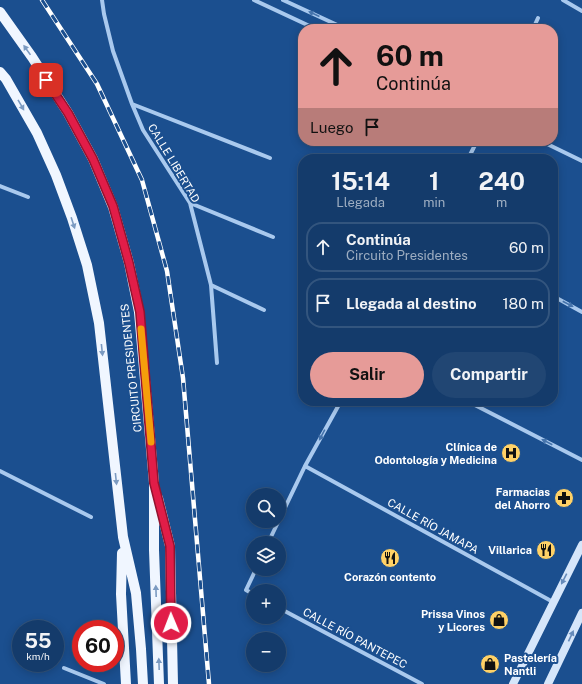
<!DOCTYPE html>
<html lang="es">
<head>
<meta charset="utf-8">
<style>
	:root { --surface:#143b6b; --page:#214673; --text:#f1f3f6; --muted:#9dadc1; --line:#33557e; --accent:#e69b98 }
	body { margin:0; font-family:"Public Sans",sans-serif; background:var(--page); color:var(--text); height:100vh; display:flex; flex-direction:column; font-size:15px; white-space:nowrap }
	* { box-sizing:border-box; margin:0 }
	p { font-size:13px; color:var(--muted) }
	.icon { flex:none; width:22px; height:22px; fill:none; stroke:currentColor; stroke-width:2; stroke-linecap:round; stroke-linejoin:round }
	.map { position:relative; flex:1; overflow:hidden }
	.panel { position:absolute; left:298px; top:154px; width:260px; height:252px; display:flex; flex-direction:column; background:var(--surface); border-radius:16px; box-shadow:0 2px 10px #0003,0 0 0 1px var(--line) }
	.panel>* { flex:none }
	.guide { position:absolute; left:298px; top:24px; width:260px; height:122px; border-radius:16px; box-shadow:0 2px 10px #0003,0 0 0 1px var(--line); background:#e69b98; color:#111; overflow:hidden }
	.tools { position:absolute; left:246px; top:488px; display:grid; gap:8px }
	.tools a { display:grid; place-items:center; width:40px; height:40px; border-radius:50%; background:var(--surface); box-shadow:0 2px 10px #0003,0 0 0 1px var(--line); font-size:20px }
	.speed { position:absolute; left:12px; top:620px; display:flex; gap:8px; font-size:20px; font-weight:700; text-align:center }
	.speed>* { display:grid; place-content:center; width:52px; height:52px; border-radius:50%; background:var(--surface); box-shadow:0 2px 10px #0003,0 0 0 1px var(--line); line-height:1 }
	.speed small { font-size:10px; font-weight:400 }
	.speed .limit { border:6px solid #d22; background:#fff; color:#111 }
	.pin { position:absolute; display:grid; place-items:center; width:34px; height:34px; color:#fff; margin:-17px; border-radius:8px; box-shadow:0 2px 6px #0006 }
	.me { position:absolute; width:44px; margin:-22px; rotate:359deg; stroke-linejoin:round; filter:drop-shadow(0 0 3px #0008) }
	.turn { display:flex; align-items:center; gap:14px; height:84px; padding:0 12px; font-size:18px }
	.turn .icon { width:52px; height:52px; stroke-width:2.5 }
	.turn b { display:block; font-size:28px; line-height:34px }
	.then { display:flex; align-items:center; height:38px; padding:0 12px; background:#0003; gap:8px; font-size:15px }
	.eta { display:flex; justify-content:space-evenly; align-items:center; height:68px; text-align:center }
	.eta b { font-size:24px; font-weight:700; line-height:28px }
	.primary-button { display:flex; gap:8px; margin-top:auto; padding:8px 12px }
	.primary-button a { flex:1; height:46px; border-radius:24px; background:var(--accent); color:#111; font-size:16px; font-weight:700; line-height:46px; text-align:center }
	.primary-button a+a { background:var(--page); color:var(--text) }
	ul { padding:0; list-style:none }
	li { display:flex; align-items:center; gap:12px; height:50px; margin:0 8px 6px; padding:0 4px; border:2px solid var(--line); border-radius:16px }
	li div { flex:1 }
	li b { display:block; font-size:15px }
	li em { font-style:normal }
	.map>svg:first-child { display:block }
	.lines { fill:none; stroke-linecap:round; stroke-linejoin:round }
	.minor { stroke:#a9c9ee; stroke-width:4 }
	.secondary { stroke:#d6e6fa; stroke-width:8 }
	.primary { stroke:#f0f6ff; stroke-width:10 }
	.rail-casing { stroke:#fff; stroke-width:4.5 }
	.rail { stroke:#1b4f8f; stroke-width:3; stroke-dasharray:9; stroke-linecap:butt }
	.oneway { fill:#4674ac }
	.oneway2 { fill:#7b9ac1 }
	.oneway3 { fill:#668bba }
	.route-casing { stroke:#92132f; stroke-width:10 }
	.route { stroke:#e11d48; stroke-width:7 }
	.slow { stroke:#f59e0b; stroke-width:7 }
	.labels { text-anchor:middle; stroke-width:4; stroke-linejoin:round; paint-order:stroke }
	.street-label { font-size:11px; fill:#fff; stroke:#1b4f8f }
	.poi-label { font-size:11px; font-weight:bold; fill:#fff; stroke:#1b4f8f; text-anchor:end }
</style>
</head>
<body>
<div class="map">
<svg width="582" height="684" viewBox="0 0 582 684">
	<rect width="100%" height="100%" fill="#1b4f8f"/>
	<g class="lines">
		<path class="minor" d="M102,0l2,14 9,37 19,53 11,26 47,73 21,82 6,78
			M254,0l62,29
			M283,0l63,29
			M563,0l19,11
			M533,29l5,-11
			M132,104l138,54
			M541,141l41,20
			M468,159l9,-18
			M0,186l28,11
			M190,203l83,34
			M211,285l53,25
			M553,296l29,16
			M467,401l115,59
			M305,466l248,136
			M0,471l91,46
			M268,543l37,-77 36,-65
			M253,594l-7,-4 10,-21
			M279,608l143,76
			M64,668l40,16"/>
		<path class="secondary" d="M513,684l69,-139
			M548,684l34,-71"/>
		<path class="primary" d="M0,12l32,45 36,56 25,46 20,48 16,56 10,49 15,171v67l5,134
			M0,72l6,7 31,54 19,42 16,43 15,47 12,58 24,214 13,56 5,56 2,35
			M158,498l12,48 3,138
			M122,553l-1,41 5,90"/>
		<defs>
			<path id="rail" d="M42,0l55,84 45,96 25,91 16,107 26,306"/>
		</defs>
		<use href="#rail" class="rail-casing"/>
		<use href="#rail" class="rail"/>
	</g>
	<defs><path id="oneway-solid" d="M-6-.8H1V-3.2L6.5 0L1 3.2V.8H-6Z"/></defs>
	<g class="oneway">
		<use href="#oneway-solid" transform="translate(314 14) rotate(-155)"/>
		<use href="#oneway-solid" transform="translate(568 304) rotate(28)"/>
		<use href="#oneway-solid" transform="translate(322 435) rotate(118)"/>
		<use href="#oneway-solid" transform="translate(547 442) rotate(-153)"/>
	</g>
	<g class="oneway2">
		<use href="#oneway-solid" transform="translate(27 50) rotate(-125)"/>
		<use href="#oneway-solid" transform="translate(21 105) rotate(60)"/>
		<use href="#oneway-solid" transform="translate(73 223) rotate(72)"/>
		<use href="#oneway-solid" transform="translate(102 350) rotate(84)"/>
		<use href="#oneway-solid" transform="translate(116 479) rotate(84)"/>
		<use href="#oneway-solid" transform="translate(156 591) rotate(-92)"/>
		<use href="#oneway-solid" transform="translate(159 664) rotate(-92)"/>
	</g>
	<g class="oneway3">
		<use href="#oneway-solid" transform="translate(564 579) rotate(117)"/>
		<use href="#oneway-solid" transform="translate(571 636) rotate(-65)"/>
	</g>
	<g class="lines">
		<defs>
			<path id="route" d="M46,80l22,33 25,46 20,47 16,57 11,49 14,171 16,63 1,77"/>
		</defs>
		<use href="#route" class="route-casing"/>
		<use href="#route" class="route"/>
		<path class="slow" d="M141,329l10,113"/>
	</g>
	<defs>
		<symbol id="hospital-disc" viewBox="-11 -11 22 22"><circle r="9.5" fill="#ffd166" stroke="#1b4f8f"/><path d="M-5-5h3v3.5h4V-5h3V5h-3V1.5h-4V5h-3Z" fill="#111"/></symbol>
		<symbol id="pharmacy-disc" viewBox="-11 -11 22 22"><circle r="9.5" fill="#ffd166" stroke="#1b4f8f"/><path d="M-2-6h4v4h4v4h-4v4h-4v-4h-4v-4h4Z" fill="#111"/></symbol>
		<symbol id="restaurant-disc" viewBox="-11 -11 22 22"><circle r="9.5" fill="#ffd166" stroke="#1b4f8f"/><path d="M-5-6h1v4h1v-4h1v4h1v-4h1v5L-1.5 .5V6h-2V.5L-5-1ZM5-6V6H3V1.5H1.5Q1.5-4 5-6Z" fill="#111"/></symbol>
		<symbol id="shop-disc" viewBox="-11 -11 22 22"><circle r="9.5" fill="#ffd166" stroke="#1b4f8f"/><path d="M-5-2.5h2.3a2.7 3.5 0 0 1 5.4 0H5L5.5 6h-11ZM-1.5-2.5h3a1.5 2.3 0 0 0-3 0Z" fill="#111"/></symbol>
	</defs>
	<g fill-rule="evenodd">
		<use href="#hospital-disc" x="500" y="442" width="22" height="22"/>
		<use href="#pharmacy-disc" x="553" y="487" width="22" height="22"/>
		<use href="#restaurant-disc" x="535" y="539" width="22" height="22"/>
		<use href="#restaurant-disc" x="379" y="547" width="22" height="22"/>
		<use href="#shop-disc" x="488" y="609" width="22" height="22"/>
		<use href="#shop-disc" x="479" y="653" width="22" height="22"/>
	</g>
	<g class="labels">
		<g class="street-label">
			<text transform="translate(174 163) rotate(59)" y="4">CALLE LIBERTAD</text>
			<text transform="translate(131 368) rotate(-96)" y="4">CIRCUITO PRESIDENTES</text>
			<text transform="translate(433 526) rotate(29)" y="4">CALLE RÍO JAMAPA</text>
			<text transform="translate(355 638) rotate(28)" y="4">CALLE RÍO PANTEPEC</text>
		</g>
		<g class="poi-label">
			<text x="497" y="451">Clínica de<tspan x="497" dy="13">Odontología y Medicina</tspan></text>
			<text x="550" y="496">Farmacias<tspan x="550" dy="13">del Ahorro</tspan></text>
			<text x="532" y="554">Villarica</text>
			<text x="390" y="581" text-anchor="middle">Corazón contento</text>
			<text x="485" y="618">Prissa Vinos<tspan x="485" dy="13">y Licores</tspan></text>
			<text x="504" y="662" text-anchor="start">Pastelería<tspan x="504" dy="13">Nantli</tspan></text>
		</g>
	</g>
</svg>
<div class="tools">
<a><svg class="icon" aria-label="search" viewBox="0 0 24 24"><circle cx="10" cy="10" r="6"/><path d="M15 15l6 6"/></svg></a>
<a><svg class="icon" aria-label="layers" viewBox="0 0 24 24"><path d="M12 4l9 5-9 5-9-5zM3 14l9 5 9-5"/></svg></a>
<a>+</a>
<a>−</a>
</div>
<div class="speed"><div>55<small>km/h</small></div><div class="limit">60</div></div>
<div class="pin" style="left:46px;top:80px;background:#d93025"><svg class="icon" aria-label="arrive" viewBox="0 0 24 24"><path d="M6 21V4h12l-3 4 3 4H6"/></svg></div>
<svg class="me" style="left:171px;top:623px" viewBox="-20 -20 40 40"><circle r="17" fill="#e11d48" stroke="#fff" stroke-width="3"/><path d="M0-11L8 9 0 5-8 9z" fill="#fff"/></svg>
<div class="guide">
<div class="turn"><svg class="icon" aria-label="ahead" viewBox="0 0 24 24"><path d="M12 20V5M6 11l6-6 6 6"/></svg><div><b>60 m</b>Continúa</div></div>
<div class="then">Luego<svg class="icon" aria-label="arrive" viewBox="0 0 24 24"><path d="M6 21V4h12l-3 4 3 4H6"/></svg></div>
</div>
<section class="panel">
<div class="eta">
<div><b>15:14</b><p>Llegada</p></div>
<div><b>1</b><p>min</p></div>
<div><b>240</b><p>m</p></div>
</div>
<ul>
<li><svg class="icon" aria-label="ahead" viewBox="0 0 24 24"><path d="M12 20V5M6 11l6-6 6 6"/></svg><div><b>Continúa</b><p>Circuito Presidentes</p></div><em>60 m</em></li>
<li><svg class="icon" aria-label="arrive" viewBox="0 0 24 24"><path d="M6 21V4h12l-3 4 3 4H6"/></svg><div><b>Llegada al destino</b></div><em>180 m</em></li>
</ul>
<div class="primary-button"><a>Salir</a><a>Compartir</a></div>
</section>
</div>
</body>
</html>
